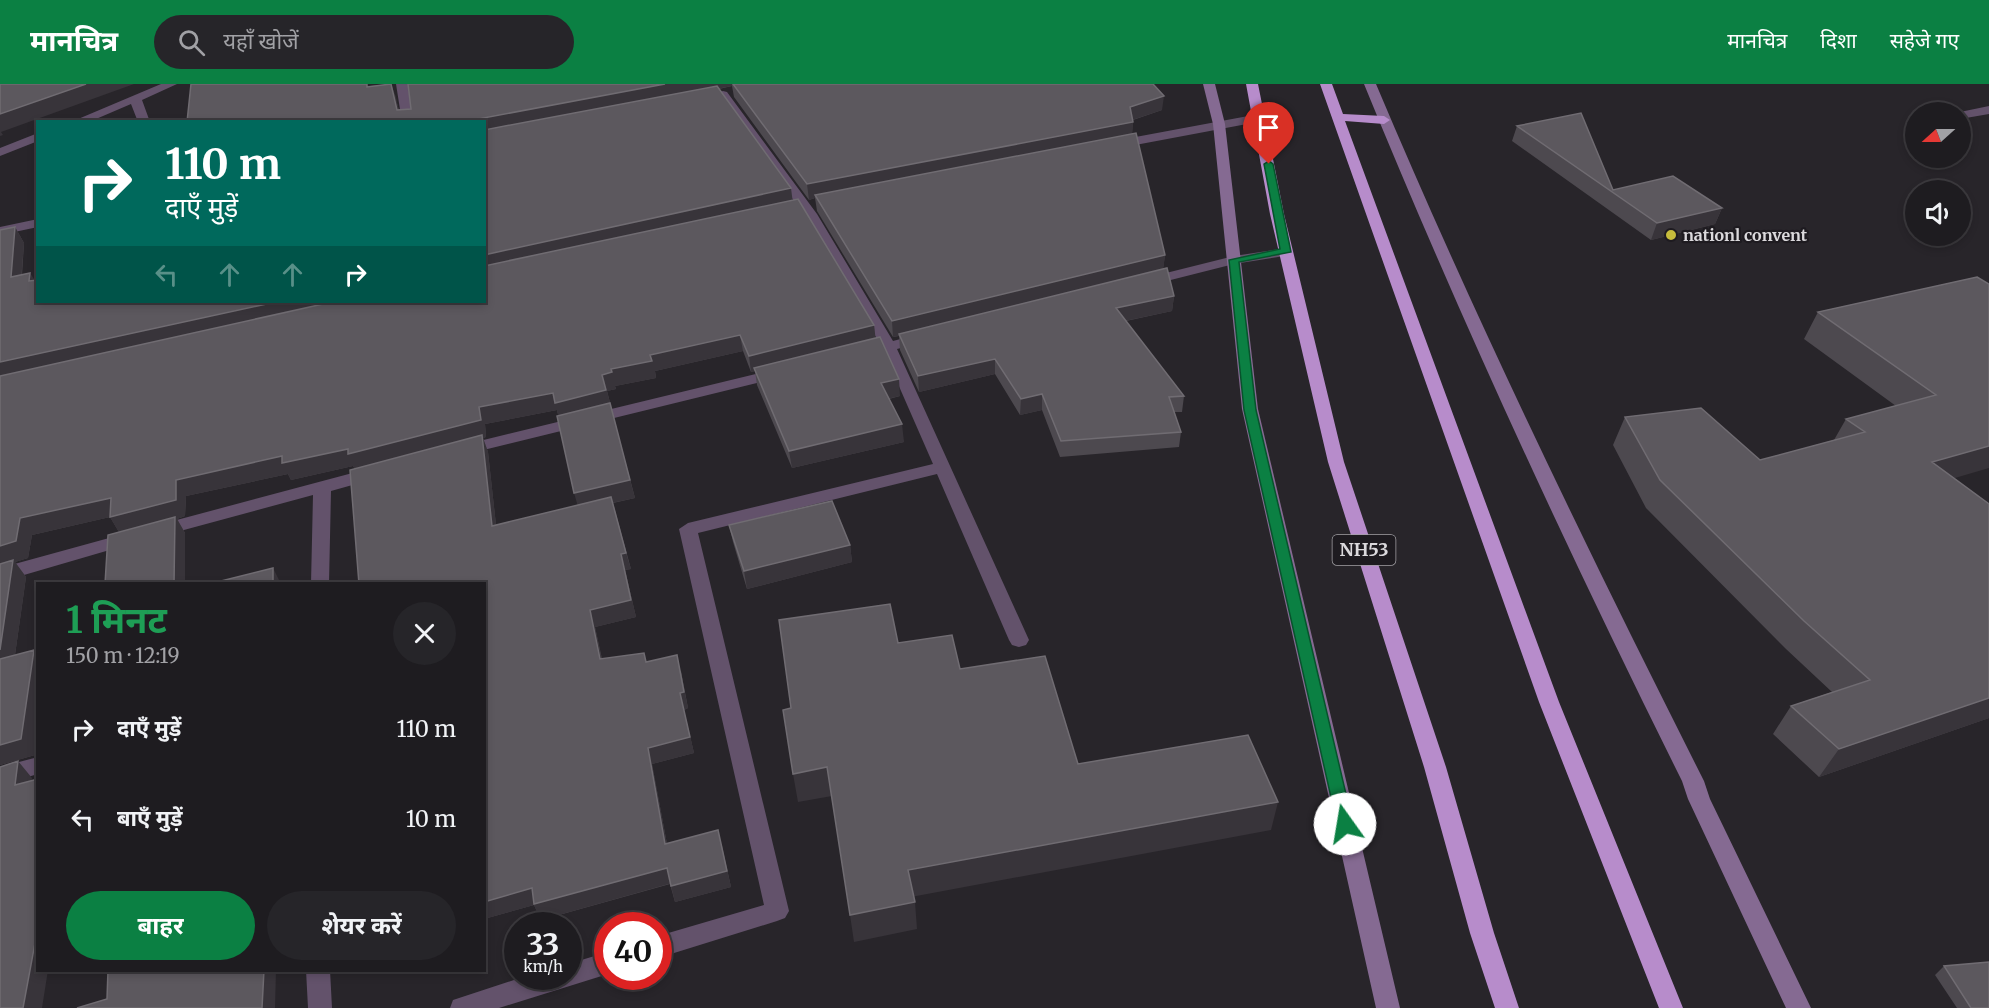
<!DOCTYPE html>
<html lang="hi">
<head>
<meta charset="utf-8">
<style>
	:root { --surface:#1e1c20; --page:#262529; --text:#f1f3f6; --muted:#a1a1a5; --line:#3c3a3e; --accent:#0b8043 }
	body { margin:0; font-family:Merriweather,"Noto Sans Devanagari",serif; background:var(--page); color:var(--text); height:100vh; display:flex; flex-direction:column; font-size:22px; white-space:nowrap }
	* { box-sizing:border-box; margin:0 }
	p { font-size:20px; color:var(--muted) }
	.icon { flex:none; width:33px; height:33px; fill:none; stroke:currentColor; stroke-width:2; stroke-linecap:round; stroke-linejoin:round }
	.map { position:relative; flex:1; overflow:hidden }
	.drawer { position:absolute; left:36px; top:498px; width:450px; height:390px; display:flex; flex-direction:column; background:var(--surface); border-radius:0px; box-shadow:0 3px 9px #0003,0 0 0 2px var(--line) }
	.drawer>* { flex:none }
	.top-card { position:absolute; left:36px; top:36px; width:450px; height:183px; border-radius:0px; box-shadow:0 3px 9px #0003,0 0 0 2px var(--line); background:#00695c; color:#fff; overflow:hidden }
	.needle { width:39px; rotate:249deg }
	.fabs { position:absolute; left:1905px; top:18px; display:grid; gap:12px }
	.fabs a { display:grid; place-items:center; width:66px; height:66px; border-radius:50%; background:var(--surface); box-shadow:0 3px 9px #0003,0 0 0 2px var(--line); font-size:30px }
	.speed { position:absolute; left:504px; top:828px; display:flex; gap:12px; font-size:30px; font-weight:700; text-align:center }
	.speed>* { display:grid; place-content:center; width:78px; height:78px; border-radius:50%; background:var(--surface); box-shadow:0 3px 9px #0003,0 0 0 2px var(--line); line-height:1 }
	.speed small { font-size:15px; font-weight:400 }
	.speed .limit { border:9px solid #d22; background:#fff; color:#111 }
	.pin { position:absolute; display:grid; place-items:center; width:51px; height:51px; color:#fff; margin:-62px -26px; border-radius:50% 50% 50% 0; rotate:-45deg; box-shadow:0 0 6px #0007 }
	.pin .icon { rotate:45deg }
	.me { position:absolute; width:66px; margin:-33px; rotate:347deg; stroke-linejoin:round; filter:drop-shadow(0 0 4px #0008) }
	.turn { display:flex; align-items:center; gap:21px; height:126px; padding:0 30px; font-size:27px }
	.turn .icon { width:78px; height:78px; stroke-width:2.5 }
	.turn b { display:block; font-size:42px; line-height:51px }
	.lanes { display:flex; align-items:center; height:57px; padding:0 30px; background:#0003; justify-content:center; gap:30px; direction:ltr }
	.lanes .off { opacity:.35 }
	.round { display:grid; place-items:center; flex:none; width:63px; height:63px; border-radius:32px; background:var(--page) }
	.summary { display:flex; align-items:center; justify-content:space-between; height:102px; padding:0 30px }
	h1 { font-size:36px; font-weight:700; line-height:45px; color:#1e9e55 }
	.primary-button { display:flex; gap:12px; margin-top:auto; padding:12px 30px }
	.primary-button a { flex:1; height:69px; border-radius:36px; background:var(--accent); color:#fff; font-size:24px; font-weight:700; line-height:69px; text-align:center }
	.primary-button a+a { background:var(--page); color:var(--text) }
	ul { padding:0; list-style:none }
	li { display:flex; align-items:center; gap:18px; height:90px; padding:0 30px }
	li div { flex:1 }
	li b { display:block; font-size:22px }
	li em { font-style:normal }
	header { display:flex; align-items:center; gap:36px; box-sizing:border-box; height:84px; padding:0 30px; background:var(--accent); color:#fff }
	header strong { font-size:28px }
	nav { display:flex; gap:33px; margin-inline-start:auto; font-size:21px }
	.search { width:420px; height:54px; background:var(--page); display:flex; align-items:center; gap:15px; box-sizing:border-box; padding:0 21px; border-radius:33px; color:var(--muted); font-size:22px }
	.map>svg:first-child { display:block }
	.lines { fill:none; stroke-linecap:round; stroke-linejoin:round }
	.street { fill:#63526b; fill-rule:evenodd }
	.secondary { fill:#856a92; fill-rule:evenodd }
	.highway { fill:#b78ccb; fill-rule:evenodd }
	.wall { fill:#4d494f; fill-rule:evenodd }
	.shaded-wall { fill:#38343a }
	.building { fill:#5c585e; stroke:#706c72; stroke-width:1.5 }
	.route { fill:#0b8043; stroke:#07532c; stroke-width:1.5 }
	.poi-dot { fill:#c6bc3c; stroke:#1e1b20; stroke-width:2 }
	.labels { text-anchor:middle; stroke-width:4.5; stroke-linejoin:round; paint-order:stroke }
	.far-poi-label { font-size:16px; font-weight:bold; fill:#dbd9dc; stroke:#1e1b20; text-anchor:start }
	.shield { fill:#1e1b20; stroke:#a2a0a4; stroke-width:1.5 }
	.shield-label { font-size:18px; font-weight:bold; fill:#dbd9dc }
</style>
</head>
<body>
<header>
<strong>मानचित्र</strong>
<div class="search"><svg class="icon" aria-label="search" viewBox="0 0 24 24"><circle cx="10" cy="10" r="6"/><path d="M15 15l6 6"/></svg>यहाँ खोजें</div>
<nav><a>मानचित्र</a><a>दिशा</a><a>सहेजे गए</a></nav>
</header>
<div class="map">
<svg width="1989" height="924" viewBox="0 0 1989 924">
	<rect width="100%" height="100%" fill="#28252a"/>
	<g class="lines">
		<path class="street" d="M161,0h16l-35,16 8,22h-12l-7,-18 -42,18h-18z
			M396,0h12l6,38h-12z
			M723,7l4,1 90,122 76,127 30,-8 8,5 -3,3 -31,8 132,291 -3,5 -7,2 -7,-2 -3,-5 -72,-166 -239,59 91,378 -4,7 -8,3 -119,37v-22l106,-31 -85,-376 9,-6 245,-59 -49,-112 -22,6 -8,-5 3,-3 23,-6 -76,-129 -84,-117 -21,3 -6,-3z
			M1989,22v8l-29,5v-7z
			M1259,30l4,1v6l-149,28 -6,-4 6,-4z
			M38,49v8l-38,15v-8z
			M38,135v8l-38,8v-8z
			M1286,164l7,4 -2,3 -57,9 -87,22 -7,-4 2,-3 92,-23z
			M780,284l5,2 3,3 -3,3 -322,79 -8,-5 8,-5z
			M375,383l6,2 2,4 -2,4 -50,14 -2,93h-18l2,-89 -155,42 -9,-6 9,-6z
			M131,448l6,2 3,4 -3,4 -137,40v-14z
			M38,673v17l-38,11v-18z
			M608,868v22l-109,34h-49l3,-8 73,-24h42v-12z
			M306,886h24l2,38h-24z"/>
		<path class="secondary" d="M1203,0h12l10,40 33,285 142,599h-24l-134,-599 -29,-285z
			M1364,0h12c100,237 212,467 328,697l6,18 101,209h-25l-98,-209 -6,-18c-114,-229 -221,-460 -318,-697z"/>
		<path class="highway" d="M1246,0h12l26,130 60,248 102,305 48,166 25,75h-24l-25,-75 -46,-166 -96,-305 -58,-248z
			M1320,0h12l11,30 41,2 6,4 -6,4 -39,-3 214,581 124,306h-24l-120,-306z"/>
	</g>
	<path class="wall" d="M391,0l8,26 12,-1 -3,-25h745l9,26 -29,10 -1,14 33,121 -2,14 11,27 -2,15 -46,10 58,75 -2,16h-8l7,20 -2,15 -119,10 -18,-47 -22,5 -25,-41 -76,18 -19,-42 -1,-14 -6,1 -76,-126 -2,-13 -6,2 -75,-103 -2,-11 -13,3 155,236 1,13 25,58 -11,3 15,43 -112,26 -35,-83 -2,-14 -4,1 -8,-21 -88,20 1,7 -41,8 1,3 -9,2 28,107 -22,5 18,66 -6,1 11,47 -41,10 7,32 44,3 35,9 7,37 -4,2 10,43 -42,11 15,80 55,2 9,41 -56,15 -5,-18 -129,36 -7,-15 -50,14v-335l-129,-115 -2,-3 -62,14 -3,-6 -102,22 -1,20 -8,3 8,14v51h-80l14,-52 -9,-15 -78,18 -4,23 -13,4 11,15 -11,78 20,100 -35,10 15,-538 9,16 -2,32 12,5 450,22 -114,-216zM557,326l21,95 -82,20 -8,-73 -5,-14 3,-1 -1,-13z
		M1517,42l96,64 109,18 -7,16 -64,16 -139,-99z
		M1977,193l-23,201 35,26v214l-170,59 -46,-43 18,-28 41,-14 -46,-43 -140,-141 -33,-63 12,-28 135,43 74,-20 12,-21 50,-13 -92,-67 14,-27z
		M729,441l121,20 2,17 -105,27 -14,-47z
		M1944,882l45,42h-32l-22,-33z"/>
	<path class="shaded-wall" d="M86,0h48l-133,48 2,3 -3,1v-22z
		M391,0l5,13 5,25 -4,-12z
		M665,0h67v2l-248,47v-11h-6v-3z
		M1164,12l-2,14 -33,11 1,-14z
		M1133,38l-1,14 -317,59v3l-6,2 -2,-16z
		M791,104l2,16 -309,68v-17z
		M1722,124l-7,16 -64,16 6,-17z
		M15,143l9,16 -4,50 -9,-16z
		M1165,171l-2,16 -270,66 -1,-16z
		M30,189l8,12 -9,-4z
		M1174,212l-2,15 -57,12 1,-15z
		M276,218h79l-355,79v-19z
		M874,241l2,17 -122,26 1,3 -4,1 -2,-16z
		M740,251l3,16 -88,20 1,7 -41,8 1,3 -9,2 4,16 -52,12 -2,-9 -72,14 1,13 -3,1 5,14 10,91 -142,-72 -3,-5 -62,14 -3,-6 -102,22 -1,20 -8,3 8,14v51h-11l-54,-50 -10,-17 -78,18 -4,23 -13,4 11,15 -14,99 -12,-15v-115l20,-28 156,-38 303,-73 123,-32 9,-6 39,-14z
		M995,275v15l-76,18 -1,-16z
		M899,295l1,17 -18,4 -1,-17z
		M1042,310v16l-22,5 1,-16z
		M902,340l2,18 -112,26 -3,-17z
		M1989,362v22l-75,22 18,-28z
		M630,396l5,18 -56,12 -5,-17z
		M850,461l2,17 -105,27 -3,-18z
		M626,469l5,16 -6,1 11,47 -41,10 10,49 -5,-17 -10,-49 31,-56z
		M273,484l8,16h-8z
		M34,566l4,4v85l-3,16 -35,10v-20z
		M677,571l11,53 -4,2 10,43 -42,11 18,96 -5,-16 -17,-96 32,-55z
		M1989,614v20l-170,59 20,-28z
		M18,677l14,17 -3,23 -14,-16z
		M827,683l5,29 -34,6 -5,-28z
		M1278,718l-7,28 -360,67 -3,-27z
		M718,746l13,57 -56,15 -4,-16z
		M667,784l5,15 -131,37 -7,-15 -50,14v-17l48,-14z
		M915,818l2,27 -63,13 -4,-27z
		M38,843v43h10l-6,38h-19z
		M264,886h12l-1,38h-13z"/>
	<path class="building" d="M0,0h86l-86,30z
		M191,0h176v3l24,-3 6,26 14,-1 -3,-25h257l-187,35v3h-291z
		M733,0h420l11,12 -34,11 3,15 -326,62z
		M717,2l74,102 -307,67v-125z
		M1581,29l32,77 60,-14 49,32 -65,15 -140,-97z
		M1136,49l29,122 -273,66 -77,-126z
		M798,115l76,126 -125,31 -9,-21 -90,20 2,6 -41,8 1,3 -10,3 4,15 -51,13 -2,-10 -74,14 2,13 -133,34v-5l-66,14v-7l-106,24v20l-66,17 1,-19 -91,20 -4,23 -16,5v-170l332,-74h152v-36z
		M15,143l-4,50 19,-4 -1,8 9,-1v22h238l-276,60v-132z
		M1167,184l7,28 -58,12 68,88 -15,1 12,35 -120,9 -19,-47 -21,5 -26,-40 -77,17 -19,-42z
		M1977,193l12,7v162l-57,16 57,42v194l-150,51 -48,-43 79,-26 -66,-59 -144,-141 -35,-63 76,-9 59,52 105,-28 -19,-13 90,-24 -118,-83z
		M880,253l19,42 -18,4 21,41 -113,27 -35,-83z
		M610,319l20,77 -56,13 -17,-77z
		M482,351l10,91 119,-29 15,56 -5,1 10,46 -41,10 10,49 44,-6 2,9 31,-7 7,37 -4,1 10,44 -42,11 17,96 53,-14 9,41 -56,15 -4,-18 -133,36 -2,-16 -48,14v-318h-125l-9,-114z
		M832,417l18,44 -106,26 -15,-46z
		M175,433l-1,67h-69l3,-49z
		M13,476l-13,90v-86z
		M273,484v16h-64z
		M890,520l8,39 54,-8 8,34 85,-13 33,108 170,-29 30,67 -370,68 7,32 -65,13 -23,-148 -34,7 -10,-64 8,-2 -12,-88z
		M34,566l-13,89 -21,6v-86z
		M18,677l-3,24 23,-6v148l-15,81h-23v-241z
		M1989,878v46h-18l-27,-42z
		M108,886h156l-2,38h-185l30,-9z"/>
	<path class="route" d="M1269,77l4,3 18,88 -52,10 17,148 97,414 -2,5h-12l-2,-5 -93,-414 -15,-150 51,-11 -16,-85z"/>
	<circle class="poi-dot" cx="1671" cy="151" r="6"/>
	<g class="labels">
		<g class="far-poi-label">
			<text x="1683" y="157">nationl convent</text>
		</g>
		<rect class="shield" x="1332.5" y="451" width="63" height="30" rx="4.5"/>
		<g class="shield-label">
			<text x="1364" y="472">NH53</text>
		</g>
	</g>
</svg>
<div class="fabs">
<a><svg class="needle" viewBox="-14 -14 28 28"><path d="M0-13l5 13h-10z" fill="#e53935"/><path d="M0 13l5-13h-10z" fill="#a1a1a5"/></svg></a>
<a><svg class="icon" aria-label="sound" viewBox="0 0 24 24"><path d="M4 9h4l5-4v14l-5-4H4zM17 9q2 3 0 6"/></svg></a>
</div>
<div class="speed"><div>33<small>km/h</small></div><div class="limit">40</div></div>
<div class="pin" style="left:1269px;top:80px;background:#d93025"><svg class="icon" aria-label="arrive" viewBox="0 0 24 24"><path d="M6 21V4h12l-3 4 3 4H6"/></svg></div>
<svg class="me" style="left:1345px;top:740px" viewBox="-20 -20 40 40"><circle r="19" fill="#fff"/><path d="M0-13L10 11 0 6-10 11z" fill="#0b8043"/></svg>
<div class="top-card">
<div class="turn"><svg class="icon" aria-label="right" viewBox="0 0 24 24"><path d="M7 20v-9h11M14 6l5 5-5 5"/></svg><div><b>110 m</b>दाएँ मुड़ें</div></div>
<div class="lanes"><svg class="icon off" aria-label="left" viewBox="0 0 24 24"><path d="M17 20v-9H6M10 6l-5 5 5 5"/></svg><svg class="icon off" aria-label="ahead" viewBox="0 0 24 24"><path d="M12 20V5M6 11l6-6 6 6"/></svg><svg class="icon off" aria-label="ahead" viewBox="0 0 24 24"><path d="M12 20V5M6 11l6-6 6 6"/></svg><svg class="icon" aria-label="right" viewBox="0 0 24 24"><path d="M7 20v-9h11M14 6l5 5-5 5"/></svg></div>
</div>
<section class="drawer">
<div class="summary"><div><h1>1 मिनट</h1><p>150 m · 12:19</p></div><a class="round"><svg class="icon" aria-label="close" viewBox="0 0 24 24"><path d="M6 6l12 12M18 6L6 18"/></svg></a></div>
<ul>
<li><svg class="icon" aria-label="right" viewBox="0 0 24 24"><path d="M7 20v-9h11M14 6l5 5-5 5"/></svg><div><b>दाएँ मुड़ें</b></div><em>110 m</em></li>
<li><svg class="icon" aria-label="left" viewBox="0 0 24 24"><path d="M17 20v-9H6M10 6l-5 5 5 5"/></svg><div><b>बाएँ मुड़ें</b></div><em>10 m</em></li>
</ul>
<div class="primary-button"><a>बाहर</a><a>शेयर करें</a></div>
</section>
</div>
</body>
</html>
